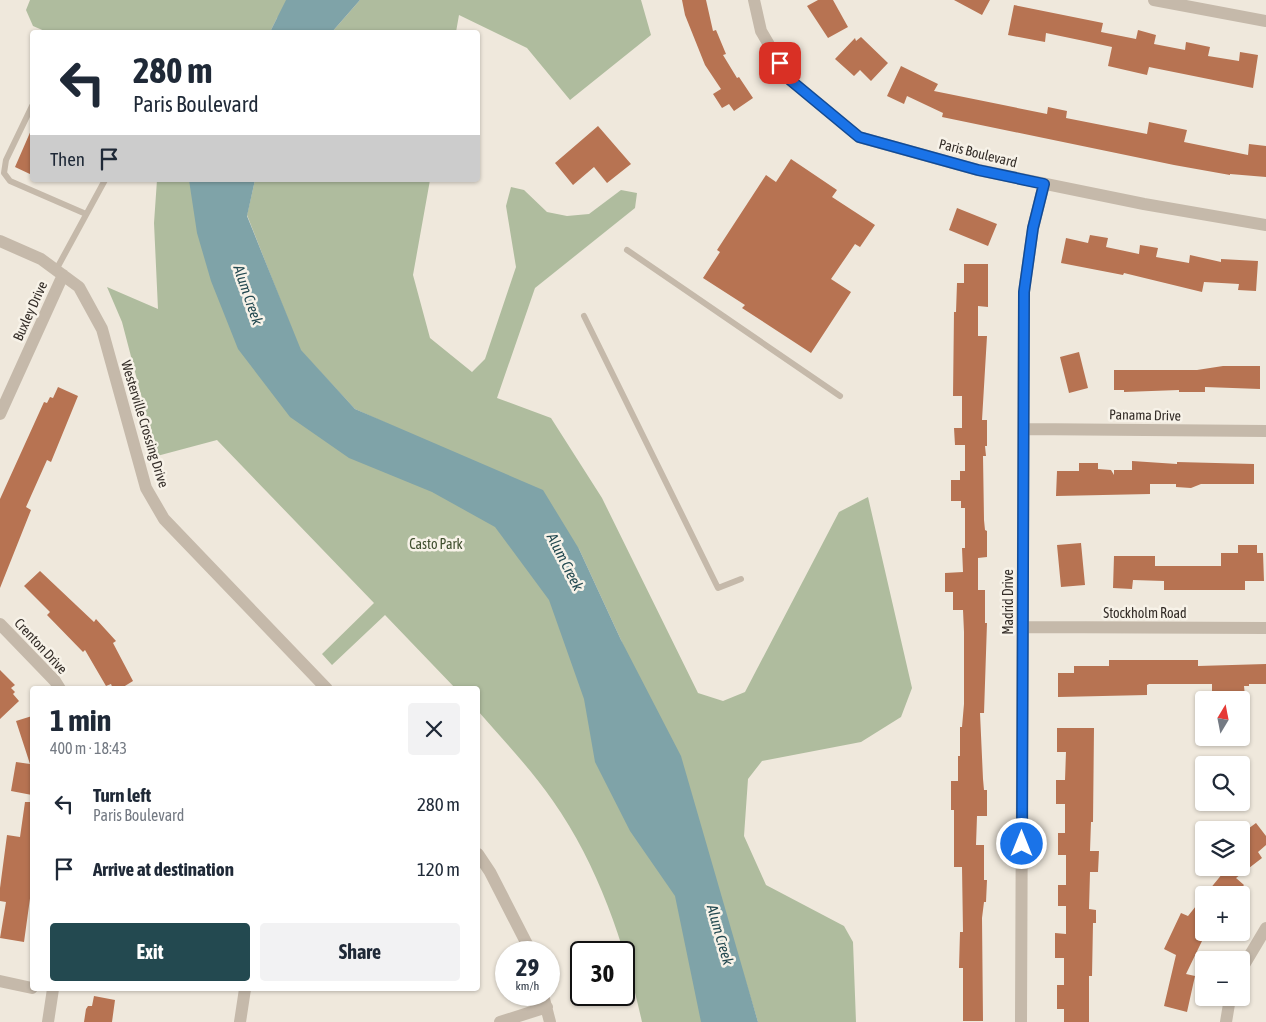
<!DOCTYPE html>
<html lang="en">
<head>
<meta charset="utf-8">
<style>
	:root { --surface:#fff; --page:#f2f2f3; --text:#1f2937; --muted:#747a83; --accent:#234950 }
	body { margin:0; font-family:"Asap Condensed",sans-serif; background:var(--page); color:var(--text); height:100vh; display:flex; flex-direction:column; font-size:19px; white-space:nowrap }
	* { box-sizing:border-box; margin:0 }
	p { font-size:16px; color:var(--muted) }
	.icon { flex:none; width:28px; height:28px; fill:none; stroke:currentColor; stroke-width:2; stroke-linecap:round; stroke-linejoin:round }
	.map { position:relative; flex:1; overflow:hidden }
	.sheet { position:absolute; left:30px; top:686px; width:450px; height:305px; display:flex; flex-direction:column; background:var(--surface); border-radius:5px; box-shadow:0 1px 4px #0004 }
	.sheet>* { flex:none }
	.guide { position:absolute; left:30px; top:30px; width:450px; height:152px; border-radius:5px; box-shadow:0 1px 4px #0004; background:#fff; color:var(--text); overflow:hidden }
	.needle { width:32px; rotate:10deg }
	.tools { position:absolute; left:1195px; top:691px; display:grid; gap:10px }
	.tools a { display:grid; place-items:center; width:55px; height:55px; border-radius:5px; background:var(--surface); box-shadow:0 1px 4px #0004; font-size:25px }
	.speed { position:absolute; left:495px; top:941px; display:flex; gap:10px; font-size:25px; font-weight:700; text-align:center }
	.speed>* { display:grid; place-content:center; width:65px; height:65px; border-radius:50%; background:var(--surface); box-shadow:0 1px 4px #0004; line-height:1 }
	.speed small { font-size:12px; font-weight:400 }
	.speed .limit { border:2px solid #111; border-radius:8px; background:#fff; color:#111 }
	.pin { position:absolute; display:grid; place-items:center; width:42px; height:42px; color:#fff; margin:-21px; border-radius:10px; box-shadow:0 2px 8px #0006 }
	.me { position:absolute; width:55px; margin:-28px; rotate:0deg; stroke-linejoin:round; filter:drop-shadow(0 0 4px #0008) }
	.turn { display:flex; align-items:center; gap:18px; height:105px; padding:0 20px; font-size:22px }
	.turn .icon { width:65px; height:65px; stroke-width:2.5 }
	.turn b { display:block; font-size:35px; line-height:42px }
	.then { display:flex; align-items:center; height:48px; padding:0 20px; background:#0003; gap:10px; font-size:19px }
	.round { display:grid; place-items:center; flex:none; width:52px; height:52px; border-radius:5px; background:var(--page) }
	.headline { display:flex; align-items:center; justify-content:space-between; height:85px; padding:0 20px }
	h1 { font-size:30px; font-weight:700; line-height:38px }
	.action { display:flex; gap:10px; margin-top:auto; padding:10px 20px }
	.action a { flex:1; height:58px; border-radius:5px; background:var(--accent); color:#fff; font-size:20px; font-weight:700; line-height:58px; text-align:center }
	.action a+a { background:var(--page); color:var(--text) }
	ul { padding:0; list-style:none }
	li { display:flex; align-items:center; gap:15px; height:65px; padding:0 20px }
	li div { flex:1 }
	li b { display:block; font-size:19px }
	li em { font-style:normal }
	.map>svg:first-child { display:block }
	.green { fill:#afbc9e }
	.water { fill:#7fa3a8 }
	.building { fill:#b77352 }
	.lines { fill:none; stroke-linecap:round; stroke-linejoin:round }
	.service { stroke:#c5b9aa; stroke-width:6 }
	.minor { stroke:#c5b9aa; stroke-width:12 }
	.tertiary { stroke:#c5b9aa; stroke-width:12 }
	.route-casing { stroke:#114b97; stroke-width:12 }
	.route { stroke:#1a73e8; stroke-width:9 }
	.labels { text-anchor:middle; stroke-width:5; stroke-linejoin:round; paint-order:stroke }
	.street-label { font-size:14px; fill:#342d28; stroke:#f7f2e8 }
	.park-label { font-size:14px; fill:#404f2f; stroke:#f7f2e8 }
	.water-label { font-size:15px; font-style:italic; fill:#234950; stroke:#f7f2e8 }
</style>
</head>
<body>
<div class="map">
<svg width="1266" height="1022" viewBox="0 0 1266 1022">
	<rect width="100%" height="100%" fill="#efe8dc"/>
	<path class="green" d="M30,0h271l-24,18 -7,14h-223l-14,-6 -7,-16z
		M360,0h281l10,35 -81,65 -43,-52 -68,-33 -3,17h-124z
		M157,180h48l28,108 135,144 130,43 183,380 36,167h-75c-17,-77 -43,-155 -89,-221 -22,-32 -50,-61 -75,-90v-22h-22l-71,-74 -53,50 -10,-11 52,-51 -157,-163 -60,16 -35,-134 -15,-35 51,22 -4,-86z
		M255,180h175l-17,95 17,63 42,34 13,-13 31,-92 -10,-61 5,-19 13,3 23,22 20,4 22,-2 32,-24 16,3 -2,15 -100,80 -38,110 54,20 51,80 96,195 25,8 22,-9 94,-180 29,-15 44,191 -11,29 -40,25 -99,19 -14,18 -4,57 22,49 78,41 9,16 3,80h-98l-35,-115 -102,-267 -42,-91 -136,-100 -88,-40 -55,-59 -53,-135z"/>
	<path class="water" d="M286,0h74l-28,32h-62z
		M189,180h66l-8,36 54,134 54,59 188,81 36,59 42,91 60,116 77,266h-57l-26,-126 -45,-65 -35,-69 -11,-63 -35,-99 -54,-73 -63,-35 -83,-34 -59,-41 -52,-68 -27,-68 -14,-48z"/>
	<path class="building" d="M682,0h24l7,31 3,-1 10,24 -3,1 14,23 2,-1 14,21 -19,13 -5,-7 -7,4 -9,-14 8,-5 -16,-24 -20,-50z
		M818,0h15l15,27 -20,11 -21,-32z
		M954,0h36l-8,15z
		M1014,5l89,18 -2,9 35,7 2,-9 18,5 -2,9 31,6 1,-8 24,5 -2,9 31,5 1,-9 18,3 -5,33 -104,-21 -2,8 -39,-9 4,-19 -23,-5 -43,-9 -1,9 -37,-7z
		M861,37l27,26 -17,18 -11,-11 -6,6 -19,-17 20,-21 1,3z
		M901,66l37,18 -4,7 113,23 1,-7 19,4 -1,7 81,16 2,-12 38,8 -3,12 64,13 1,-11 17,2v31l-36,-3v1l-56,-10 -232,-48 1,-4 -36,-17 -3,8 -17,-8z
		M598,126l33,38 -24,19 -13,-16 -21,18 -18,-22z
		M32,128v47l-17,-8z
		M791,159l46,31 -5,7 43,28 -15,22 -5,-3 -24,35 20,13 -40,61 -69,-45 3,-3 -42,-27 17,-26 -3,-2 49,-75 10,7z
		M957,208l40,16 -9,22 -39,-16z
		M1090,235l18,3 -2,9 33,7 1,-9 18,3 -2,9 33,6 1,-8 31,7v-3l37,2 -2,30 -18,-1 1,-6 -35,-2 -2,10 -78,-19 -1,2 -62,-12 5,-25 22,5z
		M964,264h24v43l-10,-1v30h9l-5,84h5v26h-2l1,10h-3l1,64 1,10 2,1v26l-9,1v32h7v33h2l-3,90h-4l3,66 1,11h3v26h-10l-1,29h8v35h3l-1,22h-2l-2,16 1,103h-20v-53h-4l1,-36h3l-1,-65h-8v-57h-3v-29h7v-25h2v-29h2l2,-23v-72l-1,-22h-10v-18h-8v-19l18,-1 -1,-24h3v-40h-4v-7h-10v-21h9v-9h5v-26h-10l-1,-17h8v-32h-9l1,-84h2l1,-29h7z
		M1079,352l9,36 -19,5 -9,-36z
		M1223,366h37v23l-55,-2v5h-26v-2l-55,2v-2h-10v-20h83z
		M58,387l20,9 -27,66 -4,-2 -21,47 5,3 -31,78v-89l44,-97 3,1 3,-6 3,1z
		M1132,461l45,3v-2l77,2v20h-53l-10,4 -15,-1v-3h-26v10l-94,2 1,-25h22v-8h19v6l13,1 3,5v-5h18z
		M1081,543l4,42 -24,2 -4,-42z
		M1238,545h19v8h6l1,28h-19v9h-81v-9l-31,-1 -1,9 -19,-1 1,-32h41v10h66v-13h17z
		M40,571l54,51 2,-3 20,22 -3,2 20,38 -13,8h-7l-2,-5 -5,2 -21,-36 -2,2 -36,-37 3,-3 -26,-26z
		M1109,660h89v6l68,-2v20h-17v2h-5l1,10h-33v-12h-63l-2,1v10l-89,2v-24h16v-7h35z
		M0,670l15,15 -4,3 4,4 -2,2 6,7 -19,18z
		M32,716v79l-21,-4 5,-29 14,2 -14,-43z
		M1057,728h37l-1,94h-2l-1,29h9l-1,21h-8l-1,37 7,1v13h-3l-1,53h-3v46h-25v-13h-7v-24h7v-27h-9v-25l11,1v-28h-8v-21h8v-30h-8v-22h7v-29h-9v-24h9l1,-28h-9z
		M25,802h7v82l-8,58 -24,-4 6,-36 -6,-1v-13l7,-53 13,2z
		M1256,823l10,13v9l-8,7 4,6 -26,20 8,7 -8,10h-31l22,-27h14v-34z
		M1204,896v24l-9,18 7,3 -16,33 9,2 -8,36 -23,-6 12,-51 -12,-6 17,-36 7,3z
		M94,996l21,4 -3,22h-28l2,-13 2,-3h4z"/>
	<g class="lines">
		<path class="service" d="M32,106l-26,54 -2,13 6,8 76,33
			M627,250l213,146
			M56,270l49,-90
			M584,316l134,272 23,-9"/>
		<path class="minor" d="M1154,0l112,21
			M0,241l41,18 38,28 23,42 44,159 18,31 163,170
			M0,414l63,-139
			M1024,429l242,2
			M0,624l55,57 5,8
			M1024,627l242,1
			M478,854l12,18 41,80
			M1241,970l25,-42
			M0,981l32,7
			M543,995l7,27
			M48,1022l5,-33
			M240,1022l5,-33
			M500,1022l47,-15
			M1021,1022l3,-730 9,-64 11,-44
			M1226,1022l4,-24"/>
		<path class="tertiary" d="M754,0l7,31 28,48 70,58 119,33 166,34 122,21"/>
	</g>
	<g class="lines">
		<defs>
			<path id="route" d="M780,63l9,16 70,58 119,33 66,14 -11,44 -9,64 -2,552"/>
		</defs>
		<use href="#route" class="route-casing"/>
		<use href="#route" class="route"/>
	</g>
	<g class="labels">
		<g class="street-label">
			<text transform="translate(978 153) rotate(14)" y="5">Paris Boulevard</text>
			<text transform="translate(30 311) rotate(-66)" y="5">Buxley Drive</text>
			<text transform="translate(1145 415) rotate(1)" y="5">Panama Drive</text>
			<text transform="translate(145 424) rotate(73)" y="5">Westerville Crossing Drive</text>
			<text transform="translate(1008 602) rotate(-90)" y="5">Madrid Drive</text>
			<text x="1145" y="618">Stockholm Road</text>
			<text transform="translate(41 646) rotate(47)" y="5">Crenton Drive</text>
		</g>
		<g class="park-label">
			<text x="436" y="549">Casto Park</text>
		</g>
		<g class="water-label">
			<text transform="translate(248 295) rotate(71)" y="5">Alum Creek</text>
			<text transform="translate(565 562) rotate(63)" y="5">Alum Creek</text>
			<text transform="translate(720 935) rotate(74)" y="5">Alum Creek</text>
		</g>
	</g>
</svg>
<div class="tools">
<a><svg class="needle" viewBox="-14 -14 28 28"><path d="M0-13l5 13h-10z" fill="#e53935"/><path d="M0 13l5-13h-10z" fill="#747a83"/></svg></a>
<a><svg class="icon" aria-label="search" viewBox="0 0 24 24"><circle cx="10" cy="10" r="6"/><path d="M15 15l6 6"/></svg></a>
<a><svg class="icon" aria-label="layers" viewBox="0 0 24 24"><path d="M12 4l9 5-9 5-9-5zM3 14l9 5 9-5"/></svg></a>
<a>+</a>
<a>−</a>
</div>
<div class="speed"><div>29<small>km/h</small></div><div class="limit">30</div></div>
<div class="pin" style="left:780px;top:63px;background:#d93025"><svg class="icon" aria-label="arrive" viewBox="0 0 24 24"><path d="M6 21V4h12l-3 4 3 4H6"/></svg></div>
<svg class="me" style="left:1022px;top:844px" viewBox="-20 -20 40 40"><circle r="17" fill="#1a73e8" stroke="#fff" stroke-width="3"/><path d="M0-11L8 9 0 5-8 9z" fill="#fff"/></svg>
<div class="guide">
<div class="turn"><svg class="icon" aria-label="left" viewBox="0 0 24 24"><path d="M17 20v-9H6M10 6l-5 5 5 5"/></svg><div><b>280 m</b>Paris Boulevard</div></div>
<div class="then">Then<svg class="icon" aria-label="arrive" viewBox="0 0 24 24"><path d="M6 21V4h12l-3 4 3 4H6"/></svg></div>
</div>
<section class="sheet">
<div class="headline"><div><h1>1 min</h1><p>400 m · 18:43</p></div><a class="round"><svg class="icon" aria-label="close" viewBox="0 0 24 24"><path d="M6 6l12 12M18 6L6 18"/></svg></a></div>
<ul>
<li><svg class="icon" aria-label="left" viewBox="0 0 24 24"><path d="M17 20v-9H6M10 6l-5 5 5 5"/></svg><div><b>Turn left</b><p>Paris Boulevard</p></div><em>280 m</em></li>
<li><svg class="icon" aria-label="arrive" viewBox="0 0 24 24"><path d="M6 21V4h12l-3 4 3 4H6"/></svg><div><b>Arrive at destination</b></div><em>120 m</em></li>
</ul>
<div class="action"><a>Exit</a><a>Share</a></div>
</section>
</div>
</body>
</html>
